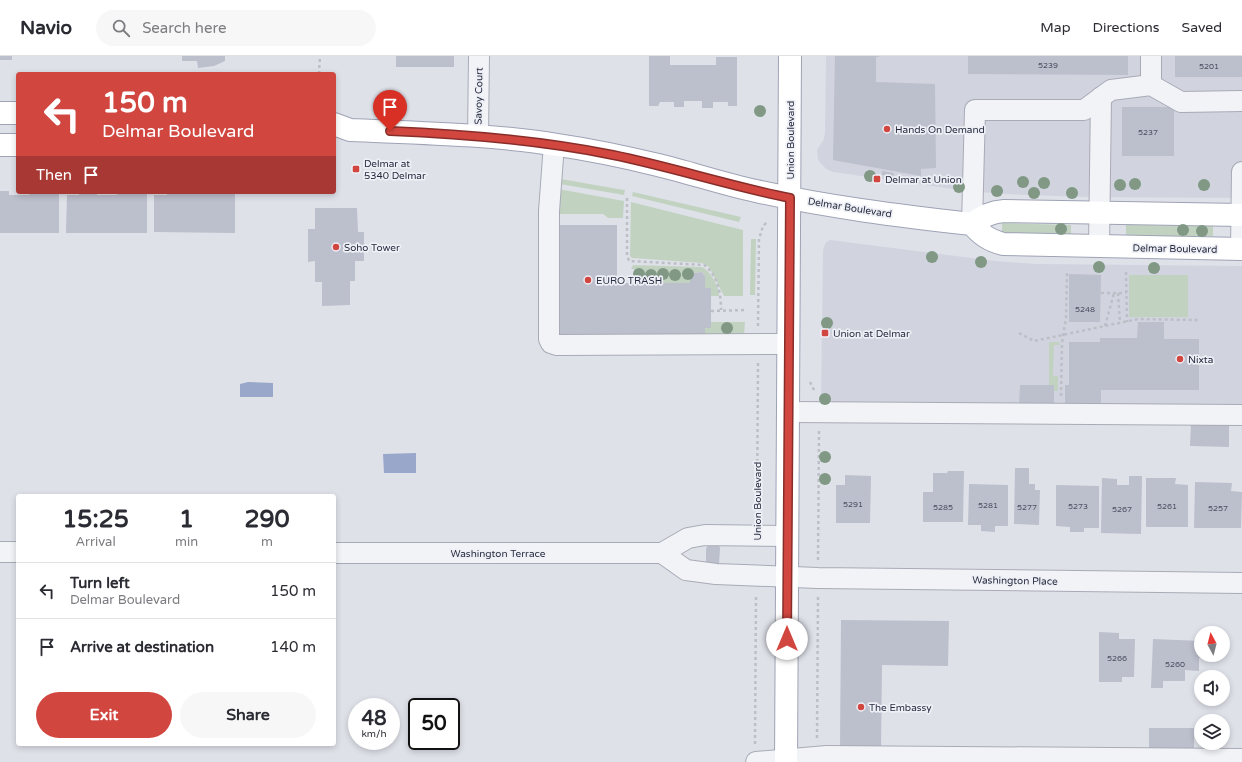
<!DOCTYPE html>
<html lang="en">
<head>
<meta charset="utf-8">
<style>
	:root { --surface:#fff; --page:#f7f7f7; --text:#2b2b33; --muted:#7c7c81; --line:#e1e1e2; --accent:#d24640 }
	body { margin:0; font-family:"Varela Round",sans-serif; background:var(--page); color:var(--text); height:100vh; display:flex; flex-direction:column; font-size:15px; white-space:nowrap }
	* { box-sizing:border-box; margin:0 }
	p { font-size:13px; color:var(--muted) }
	.icon { flex:none; width:22px; height:22px; fill:none; stroke:currentColor; stroke-width:2; stroke-linecap:round; stroke-linejoin:round }
	.map { position:relative; flex:1; overflow:hidden }
	.drawer { position:absolute; left:16px; top:438px; width:320px; height:252px; display:flex; flex-direction:column; background:var(--surface); border-radius:4px; box-shadow:0 2px 6px #0003 }
	.drawer>* { flex:none }
	.hud { position:absolute; left:16px; top:16px; width:320px; height:122px; border-radius:4px; box-shadow:0 2px 6px #0003; background:#d24640; color:#fff; overflow:hidden }
	.needle { width:26px; rotate:353deg }
	.fabs { position:absolute; left:1194px; top:570px; display:grid; gap:8px }
	.fabs a { display:grid; place-items:center; width:36px; height:36px; border-radius:50%; background:var(--surface); box-shadow:0 2px 6px #0003; font-size:20px }
	.speed { position:absolute; left:348px; top:642px; display:flex; gap:8px; font-size:20px; font-weight:700; text-align:center }
	.speed>* { display:grid; place-content:center; width:52px; height:52px; border-radius:50%; background:var(--surface); box-shadow:0 2px 6px #0003; line-height:1 }
	.speed small { font-size:10px; font-weight:400 }
	.speed .limit { border:2px solid #111; border-radius:6px; background:#fff; color:#111 }
	.pin { position:absolute; display:grid; place-items:center; width:34px; height:34px; color:#fff; margin:-41px -17px; border-radius:50% 50% 50% 0; rotate:-45deg; box-shadow:0 0 4px #0007 }
	.pin .icon { rotate:45deg }
	.me { position:absolute; width:44px; margin:-22px; rotate:0deg; stroke-linejoin:round; filter:drop-shadow(0 0 3px #0008) }
	.turn { display:flex; align-items:center; gap:14px; height:84px; padding:0 20px; font-size:18px }
	.turn .icon { width:52px; height:52px; stroke-width:2.5 }
	.turn b { display:block; font-size:28px; line-height:34px }
	.then { display:flex; align-items:center; height:38px; padding:0 20px; background:#0003; gap:8px; font-size:15px }
	.eta { display:flex; justify-content:space-evenly; align-items:center; height:68px; text-align:center }
	.eta b { font-size:24px; font-weight:700; line-height:28px }
	.action { display:flex; gap:8px; margin-top:auto; padding:8px 20px }
	.action a { flex:1; height:46px; border-radius:24px; background:var(--accent); color:#fff; font-size:16px; font-weight:700; line-height:46px; text-align:center }
	.action a+a { background:var(--page); color:var(--text) }
	ul { padding:0; list-style:none }
	li { display:flex; align-items:center; gap:12px; height:56px; padding:0 20px; border-top:1px solid var(--line) }
	li div { flex:1 }
	li b { display:block; font-size:15px }
	li em { font-style:normal }
	header { display:flex; align-items:center; gap:24px; box-sizing:border-box; height:56px; padding:0 20px; background:var(--surface); border-bottom:1px solid var(--line) }
	header strong { font-size:19px }
	nav { display:flex; gap:22px; margin-inline-start:auto; font-size:14px }
	.search { width:280px; height:36px; background:var(--page); display:flex; align-items:center; gap:10px; box-sizing:border-box; padding:0 14px; border-radius:22px; color:var(--muted); font-size:15px }
	.map>svg:first-child { display:block }
	.built { fill:#d1d3de }
	.green { fill:#c1d3c0 }
	.water { fill:#99a7ca }
	.building { fill:#bcbfcc }
	.lines { fill:none; stroke-linecap:round; stroke-linejoin:round }
	.minor-casing { stroke:#a8abb6; stroke-width:22 }
	.major-casing { stroke:#9ea3b5; stroke-width:24 }
	.path { stroke:#bdbfc7; stroke-width:2.5; stroke-dasharray:3 3; stroke-linecap:butt }
	.minor { stroke:#f2f3f7; stroke-width:20 }
	.major { stroke:#fff; stroke-width:22 }
	.tree { fill:#819885 }
	.route-casing { stroke:#882e2a; stroke-width:10 }
	.route { stroke:#d24640; stroke-width:7 }
	.poi-dot { fill:#d24640; stroke:#eef0f6; stroke-width:1.5 }
	.labels { text-anchor:middle; stroke-width:3.5; stroke-linejoin:round; paint-order:stroke }
	.number-label { font-size:8px; fill:#4c5163 }
	.street-label { font-size:10px; fill:#272c40; stroke:#eef0f6 }
	.poi-label { font-size:10px; fill:#272c40; stroke:#eef0f6; text-anchor:start }
</style>
</head>
<body>
<header>
<strong>Navio</strong>
<div class="search"><svg class="icon" aria-label="search" viewBox="0 0 24 24"><circle cx="10" cy="10" r="6"/><path d="M15 15l6 6"/></svg>Search here</div>
<nav><a>Map</a><a>Directions</a><a>Saved</a></nav>
</header>
<div class="map">
<svg width="1242" height="706" viewBox="0 0 1242 706">
	<rect width="100%" height="100%" fill="#dfe1e9"/>
	<path class="built" d="M826,0h416v142l-159,-1 -78,-3 -38,-3 -134,-19 -7,-3 -8,-9 -1,-10 7,-11 1,-7z
		M830,184l165,21 41,3 206,2v142l-421,-4 2,-154 3,-8z"/>
	<path class="green" d="M561,123l57,10 7,1 -1,5 -64,-11z
		M558,133l66,12 -1,17h-15l-5,-4h-43l-2,-3z
		M633,136l108,25 -2,5 -107,-26z
		M631,146l112,28v66h-19l-15,-29 -7,-4 -70,-5 -2,-2z
		M1002,167l69,2v10l-69,-2z
		M1126,169l87,1v10h-87z
		M751,183h5l-1,56h-5z
		M633,209l69,2c8,3 18,21 17,29h-8l-6,-8v-12l-3,-4 -8,1 -4,3v7h-56v-14h-3z
		M1129,219h59v42h-59z
		M711,266h34l-1,14h-39v-8h6z
		M1049,286h10l1,3h-6l-1,31h5v15h-5l-4,-6z"/>
	<path class="water" d="M248,326l25,1v14h-33v-13z
		M416,397v20h-32l-1,-19z"/>
	<path class="building" d="M0,0h12v4h-12z
		M182,0h43v5l-11,5 -16,2 -1,-7h-15z
		M396,0h58v11h-58z
		M649,0h21v9h46v-8h21v49h-9v-4h-15v6h-11v-7h-18v6h-10v-5h-14l-2,4h-9z
		M835,0h47l-6,1v25l59,2 1,84 -15,1v7l-88,-16z
		M968,0h160v19l-160,-1z
		M1175,0h67v21h-67z
		M1122,51h52v49h-52z
		M882,115l12,2 -1,4 -11,-2z
		M0,135h9v4h20v-3h20v2h10v39h-59z
		M79,136h18v3h20l-1,-3 31,2v39h-81l1,-38h12z
		M167,136h17v2h20v-2l31,2v39l-81,-1v-37h13z
		M315,152h42l1,24h6v29h-9v20h-5v24l-28,1v-24h-7v-21l-7,1v-33h7z
		M559,169h58v58h73v-7l4,-3 8,-1 3,4v12h6v40h-6v8h-146z
		M1069,218l32,1 -1,47h-31z
		M1138,266h26v17h35v51h-98v16l-36,-1v-20h4v-43h31v-4h37z
		M1020,329h34v21l-35,-1z
		M1191,367h38v24l-39,-1z
		M1015,412h14v16h6v6h5l-1,35 -25,-1z
		M948,415h16l-1,51h-40v-30h10v-19h14z
		M845,419l26,1 -1,47h-34v-38h9z
		M1129,420h13l-1,58 -40,-1 1,-55 15,1v6h12z
		M1146,422h30l-1,6 13,1v42h-42z
		M1195,426l37,1 -1,8 11,1 -1,36h-47z
		M969,428l39,1v41h-13v6l-14,-1v-6h-13z
		M1056,429l43,1v42h-15v4h-14v-5l-14,-1z
		M708,489h11l1,3 -1,17 -11,-1 -2,-2v-13z
		M841,564l108,1 -1,45 -66,-1 -1,84 -41,-1z
		M1099,576l20,1v6h16l-1,38h-12v5h-23z
		M1153,583l48,2v14h4v3h-6v13l-14,-1v11h-22v7h-12z
		M1149,672h45v24l-45,-1z"/>
	<g class="lines">
		<defs>
			<path id="minor" d="M1151,0v29
				M478,80l1,-80
				M554,88l-5,67v128l2,4 6,2 232,-1
				M972,168l3,-114h109l27,-20 40,-5 30,17 61,-1
				M1099,191l2,-150
				M1241,193l1,-77
				M788,356l454,3
				M0,496h18
				M334,497h328
				M662,497l24,17 30,4 102,4 424,5
				M662,497l26,-15 17,-3 82,1
				M756,706l71,-6 415,3"/>
			<path id="major" d="M0,57h18
				M334,68l16,6c69,3 140,4 208,15 34,5 67,12 100,20 33,8 65,19 98,26 71,16 144,25 216,33 9,11 17,16 31,20l239,5
				M0,89h18
				M972,168c10,-8 19,-12 32,-13l238,4
				M786,706l4,-706"/>
		</defs>
		<use href="#minor" class="minor-casing"/>
		<use href="#major" class="major-casing"/>
		<path class="path" d="M319,18l1,-18
			M627,142v57l2,6 75,4c14,10 17,29 17,45
			M1126,216l1,50
			M1101,237h25
			M1118,237l2,30
			M711,255l36,-1
			M758,270l1,-87 4,-13 5,-5
			M1105,270l9,-33
			M1019,277l15,8 104,-22 61,1
			M810,326l5,10
			M1061,340l1,-53 4,-25 1,-47
			M757,460l1,-153
			M818,504l1,-129
			M817,682l1,-141
			M755,688l1,-149"/>
		<use href="#minor" class="minor"/>
		<use href="#major" class="major"/>
	</g>
	<g class="tree">
		<circle cx="760" cy="55" r="6"/>
		<circle cx="870" cy="120" r="6"/>
		<circle cx="1023" cy="126" r="6"/>
		<circle cx="1044" cy="127" r="6"/>
		<circle cx="1135" cy="128" r="6"/>
		<circle cx="1120" cy="129" r="6"/>
		<circle cx="1204" cy="129" r="6"/>
		<circle cx="959" cy="131" r="6"/>
		<circle cx="997" cy="135" r="6"/>
		<circle cx="1034" cy="137" r="6"/>
		<circle cx="1072" cy="137" r="6"/>
		<circle cx="1061" cy="173" r="6"/>
		<circle cx="1183" cy="174" r="6"/>
		<circle cx="1202" cy="175" r="6"/>
		<circle cx="932" cy="201" r="6"/>
		<circle cx="981" cy="206" r="6"/>
		<circle cx="1099" cy="211" r="6"/>
		<circle cx="1154" cy="212" r="6"/>
		<circle cx="639" cy="218" r="6"/>
		<circle cx="663" cy="218" r="6"/>
		<circle cx="688" cy="218" r="6"/>
		<circle cx="651" cy="219" r="6"/>
		<circle cx="675" cy="219" r="6"/>
		<circle cx="827" cy="267" r="6"/>
		<circle cx="727" cy="272" r="6"/>
		<circle cx="825" cy="343" r="6"/>
		<circle cx="825" cy="401" r="6"/>
		<circle cx="825" cy="423" r="6"/>
	</g>
	<g class="lines">
		<defs>
			<path id="route" d="M390,75c74,3 149,9 223,24 59,12 117,31 177,43l-3,441"/>
		</defs>
		<use href="#route" class="route-casing"/>
		<use href="#route" class="route"/>
	</g>
	<g class="poi-dot">
		<circle cx="887" cy="73" r="4"/>
		<rect x="352" y="109" width="8" height="8" rx="2"/>
		<rect x="873" y="119" width="8" height="8" rx="2"/>
		<circle cx="336" cy="191" r="4"/>
		<circle cx="588" cy="224" r="4"/>
		<rect x="821" y="273" width="8" height="8" rx="2"/>
		<circle cx="1180" cy="303" r="4"/>
		<circle cx="861" cy="651" r="4"/>
	</g>
	<g class="labels">
		<g class="number-label">
			<text x="1048" y="12">5239</text>
			<text x="1209" y="13">5201</text>
			<text x="1148" y="79">5237</text>
			<text x="1085" y="256">5248</text>
			<text x="853" y="451">5291</text>
			<text x="988" y="452">5281</text>
			<text x="1078" y="453">5273</text>
			<text x="1167" y="453">5261</text>
			<text x="943" y="454">5285</text>
			<text x="1027" y="454">5277</text>
			<text x="1218" y="455">5257</text>
			<text x="1122" y="456">5267</text>
			<text x="1117" y="605">5266</text>
			<text x="1175" y="611">5260</text>
		</g>
		<g class="street-label">
			<text transform="translate(478 40) rotate(-89)" y="4">Savoy Court</text>
			<text transform="translate(790 84) rotate(-90)" y="4">Union Boulevard</text>
			<text transform="translate(850 151) rotate(9)" y="4">Delmar Boulevard</text>
			<text transform="translate(1175 192) rotate(1)" y="4">Delmar Boulevard</text>
			<text transform="translate(757 445) rotate(-90)" y="4">Union Boulevard</text>
			<text x="498" y="501">Washington Terrace</text>
			<text transform="translate(1015 524) rotate(1)" y="4">Washington Place</text>
		</g>
		<g class="poi-label">
			<text x="895" y="77">Hands On Demand</text>
			<text x="364" y="111">Delmar at<tspan x="364" dy="12">5340 Delmar</tspan></text>
			<text x="885" y="127">Delmar at Union</text>
			<text x="344" y="195">Soho Tower</text>
			<text x="596" y="228">EURO TRASH</text>
			<text x="833" y="281">Union at Delmar</text>
			<text x="1188" y="307">Nixta</text>
			<text x="869" y="655">The Embassy</text>
		</g>
	</g>
</svg>
<div class="fabs">
<a><svg class="needle" viewBox="-14 -14 28 28"><path d="M0-13l5 13h-10z" fill="#e53935"/><path d="M0 13l5-13h-10z" fill="#7c7c81"/></svg></a>
<a><svg class="icon" aria-label="sound" viewBox="0 0 24 24"><path d="M4 9h4l5-4v14l-5-4H4zM17 9q2 3 0 6"/></svg></a>
<a><svg class="icon" aria-label="layers" viewBox="0 0 24 24"><path d="M12 4l9 5-9 5-9-5zM3 14l9 5 9-5"/></svg></a>
</div>
<div class="speed"><div>48<small>km/h</small></div><div class="limit">50</div></div>
<div class="pin" style="left:390px;top:75px;background:#d93025"><svg class="icon" aria-label="arrive" viewBox="0 0 24 24"><path d="M6 21V4h12l-3 4 3 4H6"/></svg></div>
<svg class="me" style="left:787px;top:583px" viewBox="-20 -20 40 40"><circle r="19" fill="#fff"/><path d="M0-13L10 11 0 6-10 11z" fill="#d24640"/></svg>
<div class="hud">
<div class="turn"><svg class="icon" aria-label="left" viewBox="0 0 24 24"><path d="M17 20v-9H6M10 6l-5 5 5 5"/></svg><div><b>150 m</b>Delmar Boulevard</div></div>
<div class="then">Then<svg class="icon" aria-label="arrive" viewBox="0 0 24 24"><path d="M6 21V4h12l-3 4 3 4H6"/></svg></div>
</div>
<section class="drawer">
<div class="eta">
<div><b>15:25</b><p>Arrival</p></div>
<div><b>1</b><p>min</p></div>
<div><b>290</b><p>m</p></div>
</div>
<ul>
<li><svg class="icon" aria-label="left" viewBox="0 0 24 24"><path d="M17 20v-9H6M10 6l-5 5 5 5"/></svg><div><b>Turn left</b><p>Delmar Boulevard</p></div><em>150 m</em></li>
<li><svg class="icon" aria-label="arrive" viewBox="0 0 24 24"><path d="M6 21V4h12l-3 4 3 4H6"/></svg><div><b>Arrive at destination</b></div><em>140 m</em></li>
</ul>
<div class="action"><a>Exit</a><a>Share</a></div>
</section>
</div>
</body>
</html>
